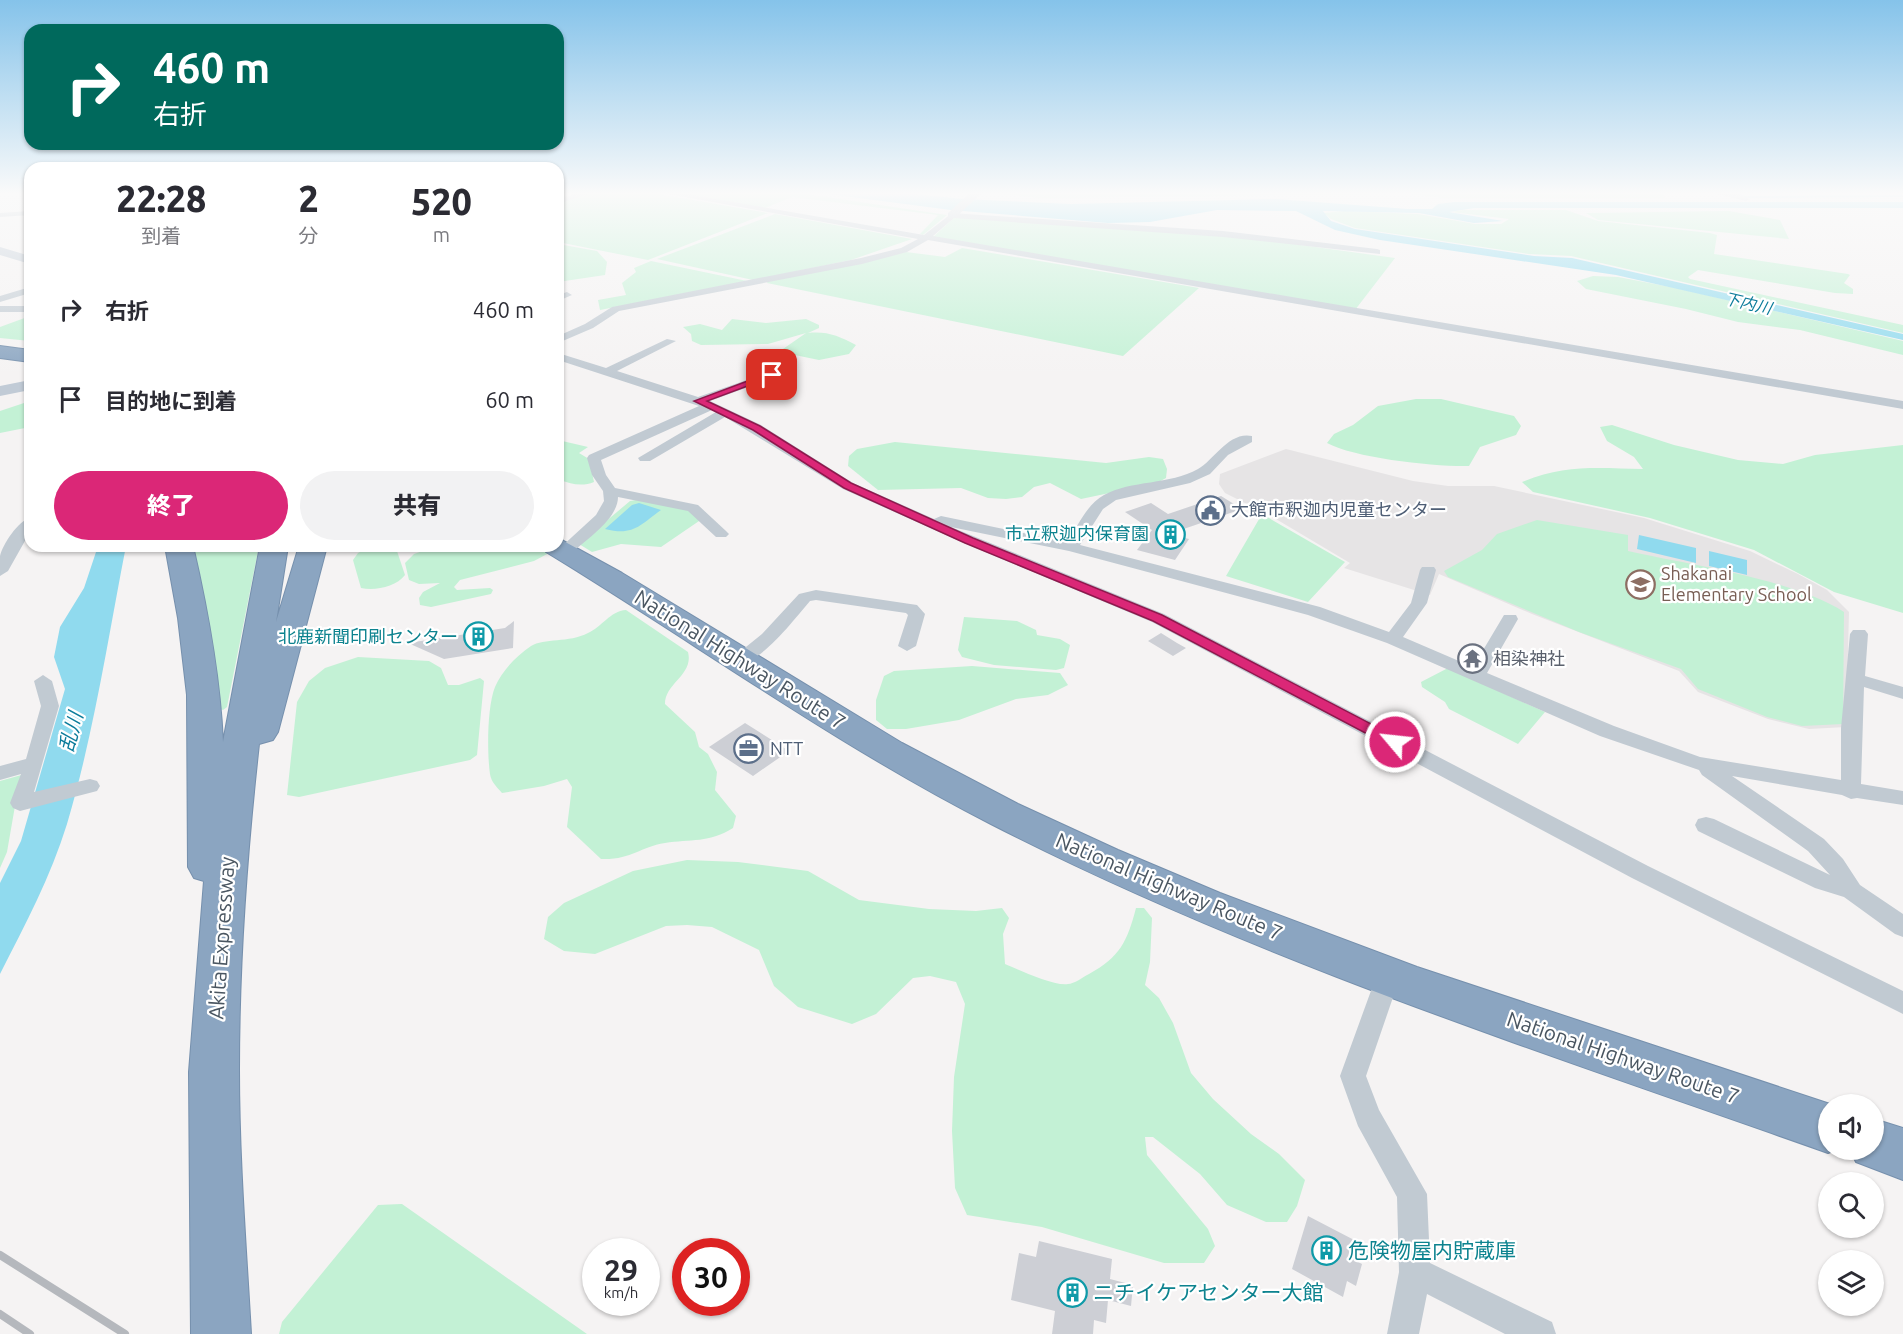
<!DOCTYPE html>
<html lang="ja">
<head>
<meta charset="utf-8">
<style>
	:root { --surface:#fff; --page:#f2f2f3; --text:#2b2b33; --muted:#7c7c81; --accent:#db2777 }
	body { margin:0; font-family:Ubuntu,"Noto Sans JP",sans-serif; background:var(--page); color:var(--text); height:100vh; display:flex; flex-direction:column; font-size:22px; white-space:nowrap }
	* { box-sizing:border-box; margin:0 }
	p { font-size:20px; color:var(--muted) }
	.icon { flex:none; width:33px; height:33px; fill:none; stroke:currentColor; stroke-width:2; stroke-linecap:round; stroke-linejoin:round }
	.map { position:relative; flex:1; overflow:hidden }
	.sheet { position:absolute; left:24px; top:162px; width:540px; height:390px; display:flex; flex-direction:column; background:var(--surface); border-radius:18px; box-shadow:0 2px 4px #0004 }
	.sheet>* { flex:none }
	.banner { position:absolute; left:24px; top:24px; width:540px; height:126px; border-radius:18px; box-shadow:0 2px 4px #0004; background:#00695c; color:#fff; overflow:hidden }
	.tools { position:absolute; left:1818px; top:1094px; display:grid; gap:12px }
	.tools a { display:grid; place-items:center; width:66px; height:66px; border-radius:50%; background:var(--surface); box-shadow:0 2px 4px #0004; font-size:30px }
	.speed { position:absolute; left:582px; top:1238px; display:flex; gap:12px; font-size:30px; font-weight:700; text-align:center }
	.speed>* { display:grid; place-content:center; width:78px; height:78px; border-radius:50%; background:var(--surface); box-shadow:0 2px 4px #0004; line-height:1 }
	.speed small { font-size:15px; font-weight:400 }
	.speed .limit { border:9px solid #d22; background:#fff; color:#111 }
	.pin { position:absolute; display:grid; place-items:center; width:51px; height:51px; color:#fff; margin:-26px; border-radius:12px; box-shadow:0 3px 9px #0006 }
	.me { position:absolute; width:66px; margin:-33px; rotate:298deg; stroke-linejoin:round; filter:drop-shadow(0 0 4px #0008) }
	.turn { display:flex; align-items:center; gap:21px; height:126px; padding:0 30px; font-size:27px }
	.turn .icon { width:78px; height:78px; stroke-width:2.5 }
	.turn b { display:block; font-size:42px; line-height:51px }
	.eta { display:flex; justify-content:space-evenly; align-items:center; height:102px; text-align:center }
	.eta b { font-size:36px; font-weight:800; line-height:42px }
	.cta { display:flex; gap:12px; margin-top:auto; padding:12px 30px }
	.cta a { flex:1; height:69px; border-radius:36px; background:var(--accent); color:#fff; font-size:24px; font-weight:800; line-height:69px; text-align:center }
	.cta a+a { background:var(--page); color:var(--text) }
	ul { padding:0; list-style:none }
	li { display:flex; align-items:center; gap:18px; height:90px; padding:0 30px }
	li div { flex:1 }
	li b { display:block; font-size:22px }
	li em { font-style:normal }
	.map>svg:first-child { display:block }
	.education { fill:#e6e4e5 }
	.green { fill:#c3f1d5 }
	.water { fill:#90daee }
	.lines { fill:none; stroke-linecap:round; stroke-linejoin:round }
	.stream { stroke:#90daee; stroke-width:2 }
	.building { fill:#cdcfd5 }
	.highway-casing { stroke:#7690ad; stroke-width:2 }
	.street { fill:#c1cad2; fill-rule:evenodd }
	.secondary { fill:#c1cbd6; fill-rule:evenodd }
	.highway { fill:#8ba5c1; fill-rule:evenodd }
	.rail { stroke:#b5b8bd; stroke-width:8 }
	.route { fill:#db2777; stroke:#8e194d; stroke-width:1.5 }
	.labels { text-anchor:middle; stroke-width:4.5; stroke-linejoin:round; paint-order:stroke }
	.far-water-label { font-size:16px; font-style:italic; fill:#0c7c9b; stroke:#fff }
	.service-label { font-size:18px; fill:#4e5e75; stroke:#fff; text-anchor:start }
	.culture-label { font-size:18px; fill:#0d838f; stroke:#fff; text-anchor:end }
	.education-label { font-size:18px; fill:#785e54; stroke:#fff; text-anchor:start }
	.worship-label { font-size:18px; fill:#5b616d; stroke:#fff; text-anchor:start }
	.water-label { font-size:20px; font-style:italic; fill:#0c7c9b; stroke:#fff }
	.near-street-label { font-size:21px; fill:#4a5661; stroke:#fff }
	.near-culture-label { font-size:21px; fill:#0d838f; stroke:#fff; text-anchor:start }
</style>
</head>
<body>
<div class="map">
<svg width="1903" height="1334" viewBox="0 0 1903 1334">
	<rect width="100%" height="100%" fill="#f5f3f3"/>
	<path class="education" d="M1286,449l127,32 35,5h46l150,32 106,33 48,23 29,16 22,22 -3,115 -37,2 -41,-10 -70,-27 -19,-21 -147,-57 -93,-40 -9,21 -86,-27 6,-5 -81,-48 -44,-22 -6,-9 1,-10z"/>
	<path class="green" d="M593,192h53l122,21 -120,47 -90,-18v-40z
		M671,192h122l154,23 -24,20 -3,-1 18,-19 -146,-18 -27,11z
		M982,192h399l15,2 -356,4z
		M1391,192h271l3,6h-221z
		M1462,210h104l32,11 112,12 7,2 -3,19 134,20 2,1 -6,8 9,6v5l-18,-1 -137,-23 -10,7 2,2 213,46v8l-332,-77 -42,-2 -174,-26 -24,-9 -7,-6 20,-2 74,3 57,10h26l8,-5 -57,-7z
		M1729,211l51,9 9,19 -191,-19 -12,-7z
		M775,214l137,25 -61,21 -98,20 -96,-21z
		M956,216l294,22 145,20 -40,52 -423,-72z
		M558,244l39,7 10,11 -2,13 -47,7z
		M962,248l237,40 -76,68 -356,-73 1,-2 138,-29 39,5z
		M651,261l96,20 -147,29 -2,-10 28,-5 -4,-12 14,-11 -2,-4z
		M1593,276l25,1 58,11 227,53v14l-103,-25 -62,-8 -52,-13 -100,-20 -9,-8z
		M30,316v25l-30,-3v-11z
		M732,319l34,4 40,-4 13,6v3l-11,5c19,-2 31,3 48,12l-7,9 -30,6 -34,-7 -2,-4 23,-16 -38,11 -67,1 -9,-4 -1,-7 -8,-7 17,-3 22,6z
		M1416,399h25l73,17 7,10 -5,9 -36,12 -11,19c-33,1 -115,-8 -142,-23l7,-9 19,-9 25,-19z
		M30,401v26l-30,6v-22z
		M1612,425l62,20 64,15 45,4 32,-9 88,-10v168l-69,-21 -80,-42 -104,-32 -117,-26 -11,-10c43,-18 76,-14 121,-13l-9,-12 -27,-16 -7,-14z
		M558,440l30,7 -9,6 10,6 5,23c-12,5 -24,2 -36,-3z
		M895,442l211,21 43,-6 14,2 4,10 -1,9 -9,5 -76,16 -31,-16 -16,4 -12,10 -16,2 -18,-1 -27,-10 -83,2 -30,-24 1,-10 8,-7z
		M636,500l55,10 11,9 -41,28 -40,-3 -29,8 -13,-8 51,-43z
		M1262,514l83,48 -37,40 -82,-26z
		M1537,520l91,15v16c62,14 165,28 216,61l-1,112 -41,2 -35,-9 -69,-28 -17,-20 -102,-37 -131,-55 -4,-6 38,-21 15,-16z
		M191,546h68l-32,161 -4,3 -5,-2z
		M372,546l24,2 9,27c-9,12 -30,16 -44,13l-8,-28 5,-7z
		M437,546h101l11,7 -15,8 -74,19 -6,7 3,3 33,-2 3,2 -2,4 -60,13 -11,-2 -1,-7 4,-6 17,-9 -21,1 -10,-4 -4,-17 9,-9z
		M626,610l62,42c6,23 -23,31 -23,52l30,28 4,15 9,7 9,18 -2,18 21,26 -3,12c-23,15 -43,11 -68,15 -26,4 -33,17 -64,16l-34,-32 5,-40 -5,-8 -23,7 -42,7c-5,-6 -11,-11 -12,-19 -3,-21 -3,-67 5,-87 7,-16 21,-31 36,-41 13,-8 38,-3 57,-13 14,-6 22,-22 38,-23z
		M964,617l53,4 19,9 1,5 23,4 10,6 -6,23 -8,2 -62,-5 -32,-8 -4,-7z
		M358,657l71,4 12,7 7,17h11l21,-7 4,3 -7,74 -7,5 -171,37 -12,-2 10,-93 12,-21 16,-13z
		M972,666l88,7 8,12 -20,10 -32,4 -57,21 -53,9h-19l-11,-9v-20l8,-24 10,-5z
		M1448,668l97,44 -27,32 -69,-35 -4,-7 -23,-15 -1,-5z
		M25,774l-10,32 -8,46 -7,16v-87z
		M687,860l51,2 70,9 51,29 70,9 47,2 26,-3 7,10 -6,16 2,30c15,6 48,22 63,20 6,0 15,-7 21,-10 31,-17 38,-32 47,-66h8l8,10 -2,44 -5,23 14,13 14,25 18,50 22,26 38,35 28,20 26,26 -8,26 -10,16h-21l-39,-17 -27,-31 -47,-37h-8l2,18 61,74 7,17 -11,17h-40l-122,-36 -75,-12 -12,-27 -3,-57 2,-54 11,-73 -9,-22 -26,-6 -17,2 -37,36 -24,10 -54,-17 -24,-21 -15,-36 -47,-23 -25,-2 -21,1 -71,28 -31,-3 -20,-12 4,-22 16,-14 69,-32z
		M401,1204h1l185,130h-308l3,-12 96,-117z"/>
	<path class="water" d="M813,192h82l68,7 108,5 205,-5 132,10h24l6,-5 16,-2h449v6h-429l-25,4 54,9 -29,2 -55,-10 -96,-2 8,10 24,8 179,27 38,2 331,76v6l-287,-65 -236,-35 -45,-10 -39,-19 -79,-1 -67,12 -42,1 -157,-13z
		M639,503l22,7c-22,16 -28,26 -56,19l27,-24z
		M1639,535l57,13v15l-59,-14z
		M98,546h28c-18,92 -32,187 -59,278 -16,52 -42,101 -67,150v-91l21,-42 44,-152 -11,-32 6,-30 24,-39z
		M1709,551l38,9v15l-38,-9z"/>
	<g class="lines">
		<path class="stream" d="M1731,192l13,5 159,-1"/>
	</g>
	<path class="building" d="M1221,496l21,13 -73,25 20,5 -14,21 -38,-10 15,-20 -27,-18 26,-9 17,11z
		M514,621l-1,27 -69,11 -36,-16 97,-15z
		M1161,633l16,10 9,5 -13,8 -25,-15z
		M745,723l44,28 -36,25 -44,-29z
		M1308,1216l50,26 -4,18 8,4 -6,22 -9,-5 -4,16 -51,-28z
		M1039,1241l73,18 -2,20 23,6 -2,21 -23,-6 -2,23 -12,-3 -1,14h-41l3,-23 -44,-11 8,-47 17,4z"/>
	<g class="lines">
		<defs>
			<path id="highway" d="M0,346l30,4v12l-30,-4z
				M558,538l64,35 280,170 116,61 100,46 102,43 197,74 413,137 -2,45h10l-10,4c-282,-100 -570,-192 -837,-329 -155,-79 -297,-182 -445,-272l-4,-6h16z
				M165,546h28c15,65 27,129 30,196l37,-196h28l-12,76 23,-76h28l-49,186 -5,8 -14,4c-12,108 -20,217 -20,326 0,88 7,176 12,264h-60l-2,-262 15,-191 -10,-3 -6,-11 -1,-172 -9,-77z
				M1874,1119l29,9v52l-47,-18 -6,-13h24z"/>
		</defs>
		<use href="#highway" class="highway-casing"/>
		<path class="street" d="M581,192h12l-35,12v-5z
			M657,192h18l249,43 28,-22 271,18 154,18 3,1v4l-157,-17 -269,-19 -21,18 970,165v8l-975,-169 -21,12 -45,12 -243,47 -26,17 -35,15v-7l27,-12 27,-17 249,-49 40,-10 17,-9z
			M1709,192l27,1 14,6 -4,2z
			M30,211v4l-30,2v-4z
			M558,238l4,1v4l-4,1z
			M30,287v6l-30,9v-6z
			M567,292l5,3 -14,6v-6z
			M0,306h30v6h-30z
			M667,339l9,2 -59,30 81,26 86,-30h8v4l-82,30 51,24 92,58 81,36 7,-3 126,26c11,-16 20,-38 37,-47 27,-15 66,-10 94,-26 16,-9 31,-38 54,-33v6l-24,13 -18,19 -20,9 -74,17 -13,9 -23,36 240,62 69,25 22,-29 9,-33 2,-3h12l2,3 -9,33 -24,34 70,30 31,-52h12l2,4 -31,54 127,53 86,31 141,23v-52l9,-94 3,-4h12l3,4 -3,42 38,11v12l-39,-12 -3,97 42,7v14l-46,-7 -6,1 -9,-4 -110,-19 92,63 19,20 17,26 43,29v23l-8,-3 -51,-37 -29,-9 -117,-57 -3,-6 3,-6 8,-2 8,2 116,56 -22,-24 -106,-76 -3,-5 -99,-34 -213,-93 -79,-28 -239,-64 -118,-24 213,87 484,252 255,125v23l-271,-136 -480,-256 -188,-79 -121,-54 -118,-72 -75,44h-10l-2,-3 78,-46 -4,-2 -111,50 5,15 9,13 83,17 28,26 3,3 -3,3h-10l-28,-26 -70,-14c0,22 -32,43 -48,57h-10l-3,-3 3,-3 36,-33 8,-14 -1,-10 -11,-16 -5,-17 2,-3 110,-49 -141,-46v-7l48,15z
			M30,518v14l-22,39 -8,5c0,-6 0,-14 0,-20 3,-12 18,-35 30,-38z
			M816,590l101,15 8,9 -9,32 -9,5 -9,-5 10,-31 -2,-2 -90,-13 -6,1c-14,16 -52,67 -74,62l-3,-4 3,-4 26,-21 37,-40z
			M43,675l9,6 7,25 -25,86 56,-13 7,2 3,5 -3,5 -77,20 -7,-3 -3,-5 11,-29 -21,6v-14l26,-7 15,-53 -7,-25z
			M1388,966l9,4 3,7 -34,99 13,34 48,84 3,69 122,59 4,12h-51l-78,-40 -8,40h-32l12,-62 -2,-75 -39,-71 -18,-50 36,-99 3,-7z"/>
		<path class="secondary" d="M971,192h12l-27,25h-8v-4z
			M0,247l30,9v8l-30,-9z
			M30,380v10l-30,6v-10z"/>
		<use href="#highway" class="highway"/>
		<path class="rail" d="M0,1255l125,79
			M0,1314l30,20"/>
	</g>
	<linearGradient id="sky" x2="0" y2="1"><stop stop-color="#85c3ea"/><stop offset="0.51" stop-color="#fafafa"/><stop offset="1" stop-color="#fafafa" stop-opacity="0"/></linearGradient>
	<rect width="1903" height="379" fill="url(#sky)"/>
	<path class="route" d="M769,373l8,2 -70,26 53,25 91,57 122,55 189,77 238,124 3,3 -8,6 -5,-2 -237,-125 -188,-78 -121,-55 -91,-58 -59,-29z"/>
	<defs>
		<symbol id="civic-ring" viewBox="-11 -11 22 22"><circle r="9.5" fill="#fff" stroke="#5c6f8a" stroke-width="1.5"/><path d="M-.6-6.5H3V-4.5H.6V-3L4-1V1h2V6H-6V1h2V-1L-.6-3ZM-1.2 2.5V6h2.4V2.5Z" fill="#5c6f8a"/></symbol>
		<symbol id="building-ring" viewBox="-11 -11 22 22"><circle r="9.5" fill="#fff" stroke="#0f9aa8" stroke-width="1.5"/><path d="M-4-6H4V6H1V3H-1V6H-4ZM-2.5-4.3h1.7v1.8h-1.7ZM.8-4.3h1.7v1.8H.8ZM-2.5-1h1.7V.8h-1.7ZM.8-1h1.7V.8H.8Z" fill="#0f9aa8"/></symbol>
		<symbol id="school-ring" viewBox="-11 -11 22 22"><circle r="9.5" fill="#fff" stroke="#8d6e63" stroke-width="1.5"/><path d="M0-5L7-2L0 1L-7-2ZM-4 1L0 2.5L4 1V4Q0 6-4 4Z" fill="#8d6e63"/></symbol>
		<symbol id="temple-ring" viewBox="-11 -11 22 22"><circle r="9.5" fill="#fff" stroke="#6b7280" stroke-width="1.5"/><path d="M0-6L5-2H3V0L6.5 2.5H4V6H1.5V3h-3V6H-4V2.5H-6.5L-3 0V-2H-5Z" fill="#6b7280"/></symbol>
		<symbol id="office-ring" viewBox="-11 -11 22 22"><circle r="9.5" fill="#fff" stroke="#5c6f8a" stroke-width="1.5"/><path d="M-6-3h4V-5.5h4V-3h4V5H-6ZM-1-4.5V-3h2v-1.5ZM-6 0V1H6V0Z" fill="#5c6f8a"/></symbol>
	</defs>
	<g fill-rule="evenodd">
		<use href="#civic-ring" x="1194" y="494" width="33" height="33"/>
		<use href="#building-ring" x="1154" y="518" width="33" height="33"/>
		<use href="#school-ring" x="1624" y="568" width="33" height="33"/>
		<use href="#building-ring" x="462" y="620" width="33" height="33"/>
		<use href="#temple-ring" x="1456" y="642" width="33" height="33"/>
		<use href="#office-ring" x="732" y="732" width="33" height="33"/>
		<use href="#building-ring" x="1310" y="1234" width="33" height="33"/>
		<use href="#building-ring" x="1056" y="1276" width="33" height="33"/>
	</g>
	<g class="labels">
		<g class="far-water-label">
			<text transform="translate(1748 303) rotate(13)" y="6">下内川</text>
		</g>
		<g class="service-label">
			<text x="1231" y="516">大館市釈迦内児童センター</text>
			<text x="770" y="755">NTT</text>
		</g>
		<g class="culture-label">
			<text x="1149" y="540">市立釈迦内保育園</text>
			<text x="458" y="643">北鹿新聞印刷センター</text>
		</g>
		<g class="education-label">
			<text x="1661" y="580">Shakanai<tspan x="1661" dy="21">Elementary School</tspan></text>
		</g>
		<g class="worship-label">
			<text x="1493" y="665">相染神社</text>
		</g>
		<g class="water-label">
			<text transform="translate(71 732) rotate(-75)" y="7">乱川</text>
		</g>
		<g class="near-street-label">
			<text transform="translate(740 660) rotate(32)" y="7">National Highway Route 7</text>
			<text transform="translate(1169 887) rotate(23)" y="7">National Highway Route 7</text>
			<text transform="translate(222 938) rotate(-86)" y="7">Akita Expressway</text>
			<text transform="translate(1623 1058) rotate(19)" y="7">National Highway Route 7</text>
		</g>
		<g class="near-culture-label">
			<text x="1348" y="1258">危険物屋内貯蔵庫</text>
			<text x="1093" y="1300">ニチイケアセンター大館</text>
		</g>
	</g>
</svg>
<div class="tools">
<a><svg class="icon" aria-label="sound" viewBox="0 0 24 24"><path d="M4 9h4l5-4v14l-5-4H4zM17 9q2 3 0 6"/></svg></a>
<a><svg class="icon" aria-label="search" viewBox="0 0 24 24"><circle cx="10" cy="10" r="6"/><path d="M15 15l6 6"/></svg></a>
<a><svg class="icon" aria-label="layers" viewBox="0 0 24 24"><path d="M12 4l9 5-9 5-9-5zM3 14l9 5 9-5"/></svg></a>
</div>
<div class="speed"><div>29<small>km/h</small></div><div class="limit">30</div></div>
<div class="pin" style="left:772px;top:375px;background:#d93025"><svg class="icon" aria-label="arrive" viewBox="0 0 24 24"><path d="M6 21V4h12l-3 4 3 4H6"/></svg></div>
<svg class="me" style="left:1395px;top:742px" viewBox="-20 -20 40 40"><circle r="17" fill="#db2777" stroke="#fff" stroke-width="3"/><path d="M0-11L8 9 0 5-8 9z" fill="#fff"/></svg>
<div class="banner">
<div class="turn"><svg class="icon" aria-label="right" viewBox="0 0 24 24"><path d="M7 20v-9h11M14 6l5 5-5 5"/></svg><div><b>460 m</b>右折</div></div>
</div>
<section class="sheet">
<div class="eta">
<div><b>22:28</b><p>到着</p></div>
<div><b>2</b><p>分</p></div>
<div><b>520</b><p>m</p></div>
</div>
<ul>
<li><svg class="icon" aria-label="right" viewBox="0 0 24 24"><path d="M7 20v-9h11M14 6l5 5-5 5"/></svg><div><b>右折</b></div><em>460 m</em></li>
<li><svg class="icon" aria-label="arrive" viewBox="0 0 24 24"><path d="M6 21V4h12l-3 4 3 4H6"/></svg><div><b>目的地に到着</b></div><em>60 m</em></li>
</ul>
<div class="cta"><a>終了</a><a>共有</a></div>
</section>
</div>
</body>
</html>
